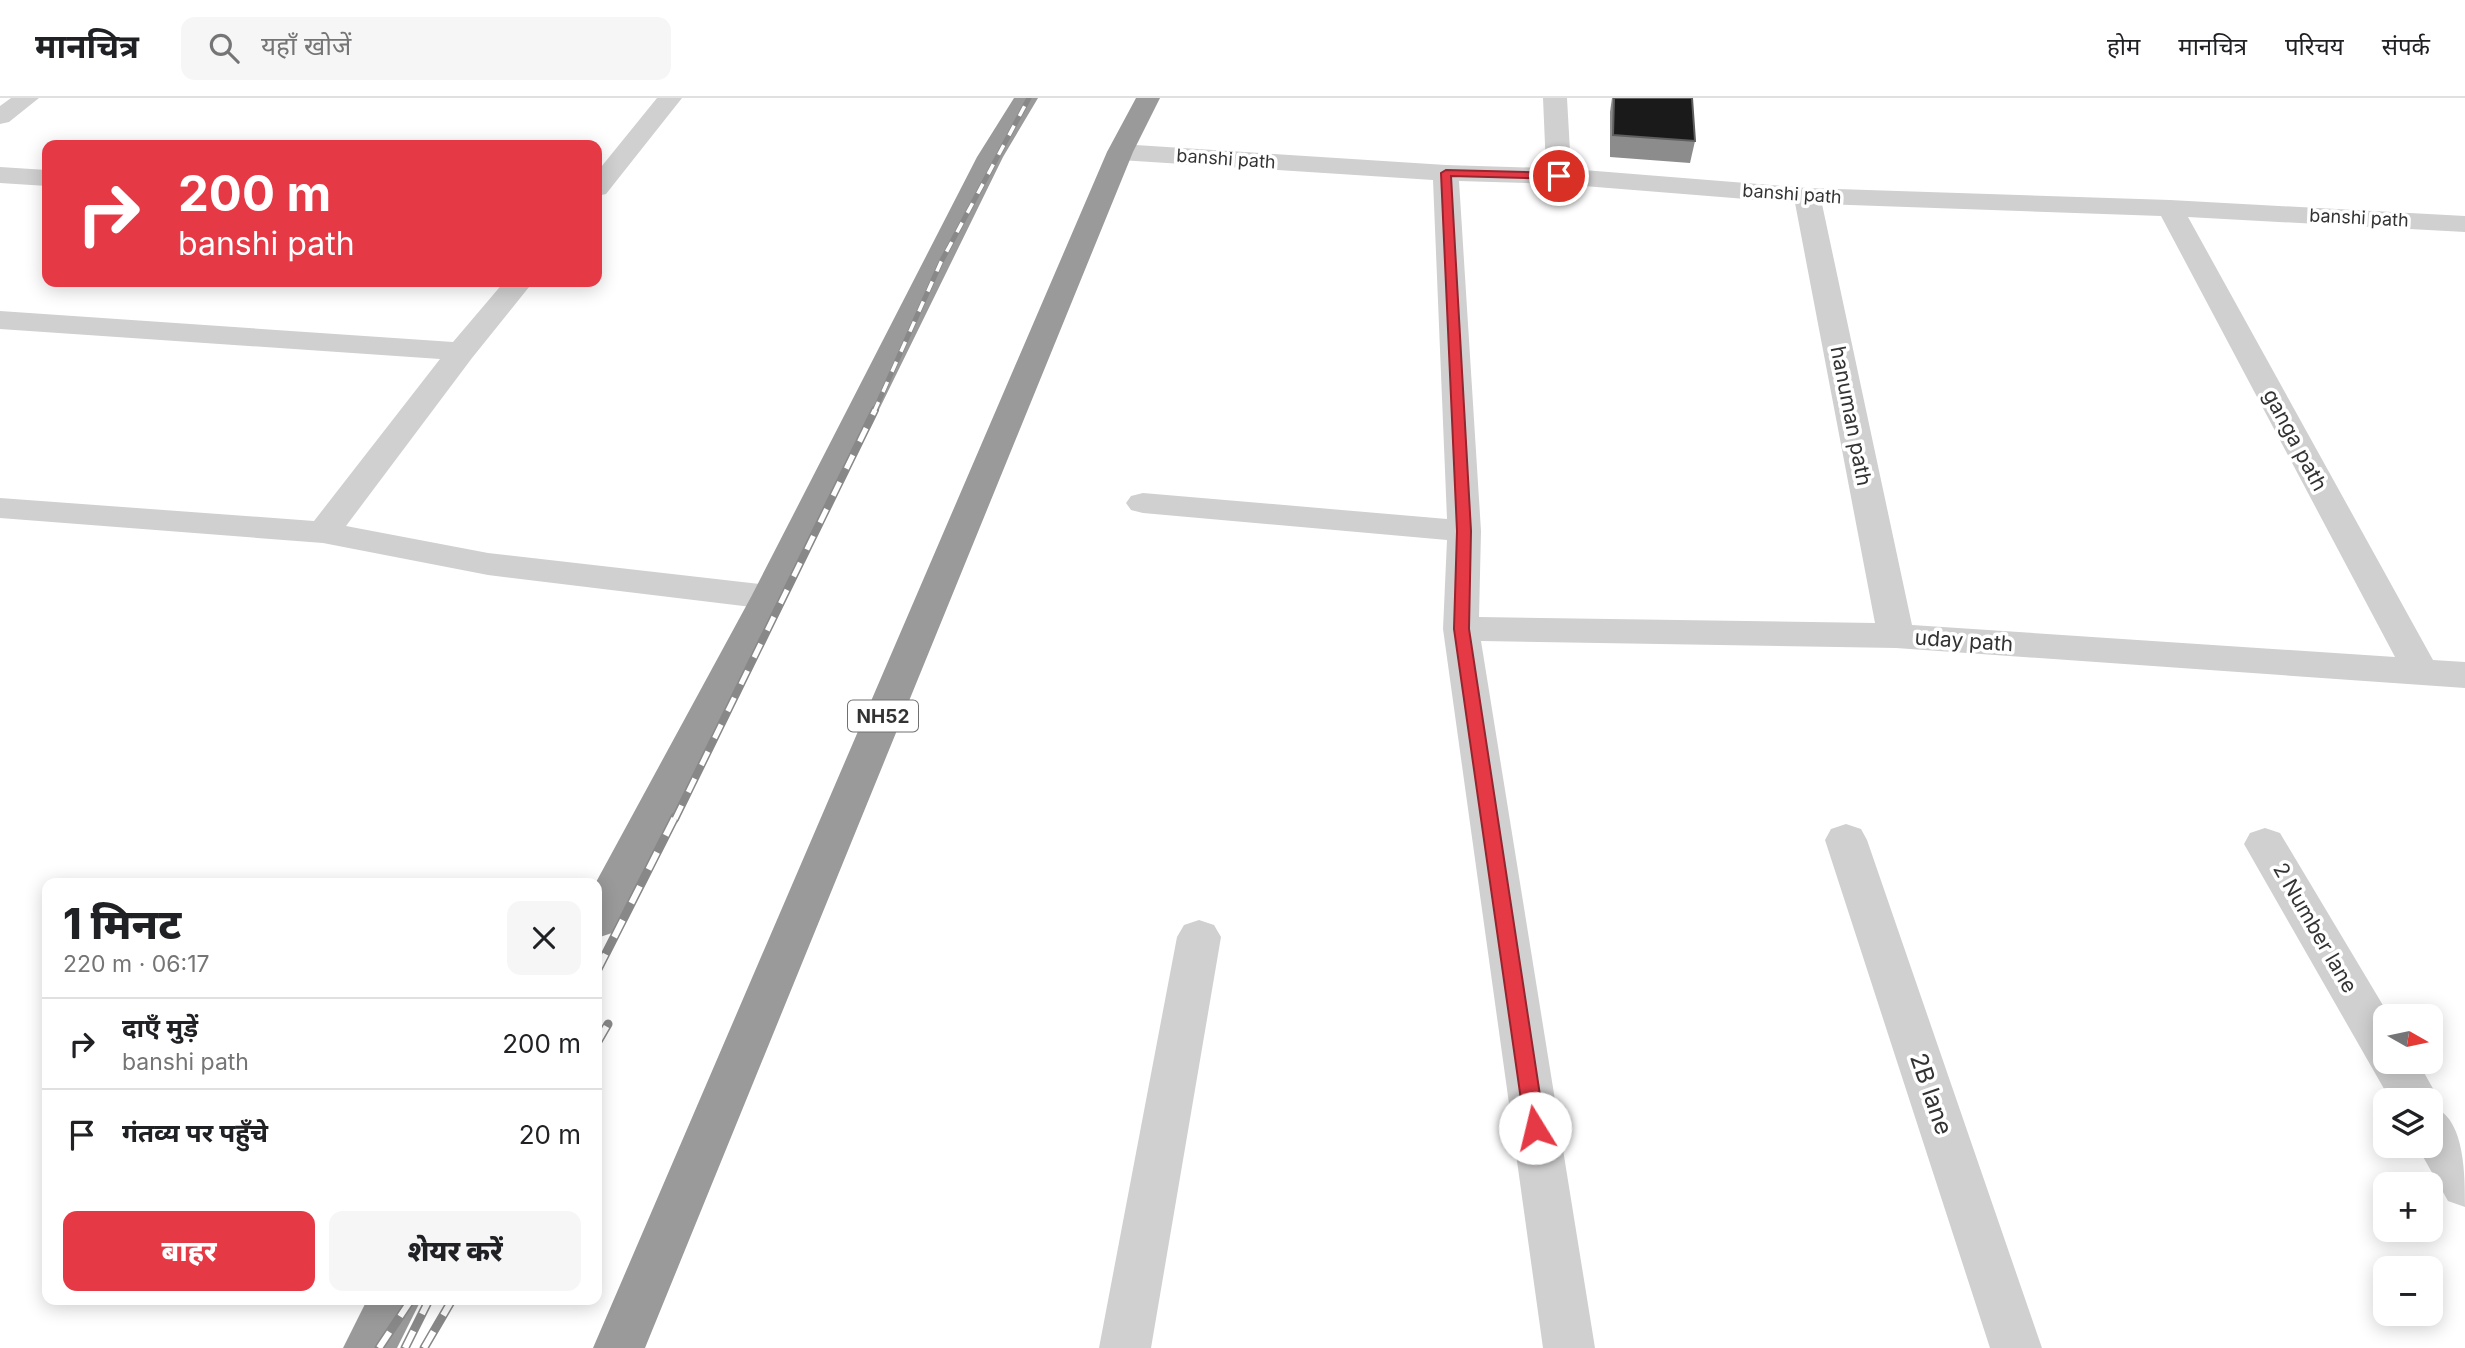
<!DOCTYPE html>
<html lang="hi">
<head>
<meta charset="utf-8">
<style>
	:root { --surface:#fff; --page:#f6f6f6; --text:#202124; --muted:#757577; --line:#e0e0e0; --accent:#e63946 }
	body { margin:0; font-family:Inter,"Noto Sans Devanagari",sans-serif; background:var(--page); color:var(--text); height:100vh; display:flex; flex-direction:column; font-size:26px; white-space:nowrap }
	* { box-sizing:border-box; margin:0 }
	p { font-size:23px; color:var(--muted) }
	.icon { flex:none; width:38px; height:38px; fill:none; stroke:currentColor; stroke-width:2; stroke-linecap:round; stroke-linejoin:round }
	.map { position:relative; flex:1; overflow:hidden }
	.side { position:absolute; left:42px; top:780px; width:560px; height:427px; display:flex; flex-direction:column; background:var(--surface); border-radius:14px; box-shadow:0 4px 18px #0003 }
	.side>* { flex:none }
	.hud { position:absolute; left:42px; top:42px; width:560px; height:147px; border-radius:14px; box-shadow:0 4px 18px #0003; background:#e63946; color:#fff; overflow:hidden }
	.needle { width:46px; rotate:99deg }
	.controls { position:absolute; left:2373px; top:906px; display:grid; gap:14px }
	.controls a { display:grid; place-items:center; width:70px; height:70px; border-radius:14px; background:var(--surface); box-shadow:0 4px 18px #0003; font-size:35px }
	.pin { position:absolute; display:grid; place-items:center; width:60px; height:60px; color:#fff; margin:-30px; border:4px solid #fff; border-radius:50%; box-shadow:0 2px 7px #0007 }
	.me { position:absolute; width:77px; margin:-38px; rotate:351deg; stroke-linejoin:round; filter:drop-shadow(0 0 5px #0008) }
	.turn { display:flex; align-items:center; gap:24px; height:147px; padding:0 21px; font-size:32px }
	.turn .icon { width:91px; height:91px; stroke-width:2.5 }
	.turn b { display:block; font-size:49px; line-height:60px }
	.round { display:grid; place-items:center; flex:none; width:74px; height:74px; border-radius:14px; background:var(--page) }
	.overview { display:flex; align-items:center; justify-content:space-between; height:119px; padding:0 21px }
	h1 { font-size:42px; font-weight:800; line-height:52px }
	.button { display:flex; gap:14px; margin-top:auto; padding:14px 21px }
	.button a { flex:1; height:80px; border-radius:14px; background:var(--accent); color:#fff; font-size:28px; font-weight:800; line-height:80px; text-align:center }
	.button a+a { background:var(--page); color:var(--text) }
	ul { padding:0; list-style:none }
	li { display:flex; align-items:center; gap:21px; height:91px; padding:0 21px; border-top:2px solid var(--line) }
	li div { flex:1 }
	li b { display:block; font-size:26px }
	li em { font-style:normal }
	header { display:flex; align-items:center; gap:42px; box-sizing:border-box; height:98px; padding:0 35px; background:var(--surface); border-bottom:2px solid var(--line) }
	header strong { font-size:33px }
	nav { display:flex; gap:38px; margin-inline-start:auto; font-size:24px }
	.search { width:490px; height:63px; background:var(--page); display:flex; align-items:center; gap:18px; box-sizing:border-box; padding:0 24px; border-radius:14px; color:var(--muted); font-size:26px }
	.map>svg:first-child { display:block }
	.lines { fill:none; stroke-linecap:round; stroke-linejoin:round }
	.street { fill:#d0d0d0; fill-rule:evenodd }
	.highway { fill:#9a9a9a; fill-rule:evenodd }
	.rail-far2-casing { stroke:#888; stroke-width:5 }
	.rail-far1-casing { stroke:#888; stroke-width:8 }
	.rail-casing { stroke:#888; stroke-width:9 }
	.rail-far2 { stroke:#fff; stroke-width:3.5; stroke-dasharray:11; stroke-linecap:butt }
	.rail-far1 { stroke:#fff; stroke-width:5; stroke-dasharray:15; stroke-linecap:butt }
	.rail { stroke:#fff; stroke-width:6; stroke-dasharray:19; stroke-linecap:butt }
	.wall { fill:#8c8c8c }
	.building { fill:#1a1a1a; stroke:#5f5f5f; stroke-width:2 }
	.route { fill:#e63946; stroke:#96252e; stroke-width:2 }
	.labels { text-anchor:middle; stroke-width:7; stroke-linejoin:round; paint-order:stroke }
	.far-street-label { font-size:18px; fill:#333; stroke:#fff }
	.shield { fill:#fff; stroke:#707070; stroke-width:2 }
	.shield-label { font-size:19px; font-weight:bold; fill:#333 }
	.street-label { font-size:21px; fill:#333; stroke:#fff }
	.near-street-label { font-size:24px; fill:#333; stroke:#fff }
</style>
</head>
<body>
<header>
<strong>मानचित्र</strong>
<div class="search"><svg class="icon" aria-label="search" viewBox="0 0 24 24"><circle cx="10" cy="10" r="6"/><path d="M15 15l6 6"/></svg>यहाँ खोजें</div>
<nav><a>होम</a><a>मानचित्र</a><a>परिचय</a><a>संपर्क</a></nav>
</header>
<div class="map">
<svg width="2465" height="1250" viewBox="0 0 2465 1250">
	<rect width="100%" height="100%" fill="#fff"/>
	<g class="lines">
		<path class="street" d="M11,0h28l-30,24 -9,2v-18z
			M657,0h25l-76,96 -9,2v-24z
			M1543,0h24l4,71 236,19 363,12 295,16v16l-277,-15 245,443 32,2v26l-569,-40 -415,-7 114,707h-52l-100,-719 4,-89 -304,-27 -12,-3 -5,-7 5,-7 12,-3 304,26 -14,-339 -313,-20 -9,-3 -4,-5 4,-5 9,-3 326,21 100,3zM1459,83l100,3 236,19 80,420 -396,-6 2,-86zM1822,106l339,12 234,441 -483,-32z
			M0,69l47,3v16l-47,-3z
			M504,184h29l-61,76 -126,168 142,27 281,32 13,4 5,8 -5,8 -13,4 -281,-34 -165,-32 -323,-25v-20l314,23 126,-162 -440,-30v-18l453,31z
			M1846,726l15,5 6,11 175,508h-52l-165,-508 6,-11z
			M2265,730l15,5 110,184h-5v45h33l22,39 -4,7c29,14 29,67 29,99l-17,-6 -31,-55h14v-45h-40l-147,-257 6,-11z
			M1199,822l15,5 7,12 -70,411h-52l78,-411 7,-12z"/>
		<path class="highway" d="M1014,0h24l-35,59 -216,440 -175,336 -15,5 -2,-54 156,-287 226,-440z
			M1136,0h24l-27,54 -488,1196h-52l514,-1196z
			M367,1202h54l-24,48h-54z"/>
		<defs>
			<path id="rail-far2" d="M874,314l67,-150 88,-164"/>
			<path id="rail-far1" d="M675,721l200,-409"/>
			<path id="rail" d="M597,873l78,-154
				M597,945l11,-19
				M379,1250l32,-48
				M405,1250l24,-48
				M424,1250l28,-48"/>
		</defs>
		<use href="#rail-far2" class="rail-far2-casing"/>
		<use href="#rail-far1" class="rail-far1-casing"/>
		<use href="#rail" class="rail-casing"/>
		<use href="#rail-far2" class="rail-far2"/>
		<use href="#rail-far1" class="rail-far1"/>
		<use href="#rail" class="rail"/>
	</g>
	<path class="wall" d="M1612,0h80l3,43 -5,22 -80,-6v-45z"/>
	<path class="building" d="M1614,0h78l3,43 -82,-6z"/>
	<path class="route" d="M1446,72l113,3 5,3 -5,3 -108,-3 20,355 -2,98 76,499 -3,6 -7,3 -7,-3 -3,-6 -71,-499 3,-98 -16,-358z"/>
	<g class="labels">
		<g class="far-street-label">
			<text transform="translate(1226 61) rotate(4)" y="6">banshi path</text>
			<text transform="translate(1792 96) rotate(4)" y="6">banshi path</text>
			<text transform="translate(2359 120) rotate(3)" y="6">banshi path</text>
		</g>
		<rect class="shield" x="848" y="602.5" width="70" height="31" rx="5"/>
		<g class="shield-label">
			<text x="883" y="625">NH52</text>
		</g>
		<g class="street-label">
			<text transform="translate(1851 318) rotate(79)" y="7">hanuman path</text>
			<text transform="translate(2295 342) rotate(62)" y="7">ganga path</text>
			<text transform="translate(1964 543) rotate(4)" y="7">uday path</text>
			<text transform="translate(2315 830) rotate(60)" y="7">2 Number lane</text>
		</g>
		<g class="near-street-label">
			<text transform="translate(1931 996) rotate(71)" y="8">2B lane</text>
		</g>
	</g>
</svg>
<div class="controls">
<a><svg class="needle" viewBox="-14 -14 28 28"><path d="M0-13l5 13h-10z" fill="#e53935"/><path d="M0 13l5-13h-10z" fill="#757577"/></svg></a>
<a><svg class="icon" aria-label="layers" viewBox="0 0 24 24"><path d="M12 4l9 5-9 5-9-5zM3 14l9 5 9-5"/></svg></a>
<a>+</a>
<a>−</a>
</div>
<div class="pin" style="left:1559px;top:78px;background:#d93025"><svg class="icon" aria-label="arrive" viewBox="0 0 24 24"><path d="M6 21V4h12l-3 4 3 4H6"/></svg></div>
<svg class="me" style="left:1535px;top:1030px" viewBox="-20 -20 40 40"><circle r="19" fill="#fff"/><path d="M0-13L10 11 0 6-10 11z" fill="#e63946"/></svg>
<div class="hud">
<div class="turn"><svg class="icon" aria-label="right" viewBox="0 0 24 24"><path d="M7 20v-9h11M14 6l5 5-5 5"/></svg><div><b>200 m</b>banshi path</div></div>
</div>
<section class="side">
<div class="overview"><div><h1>1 मिनट</h1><p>220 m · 06:17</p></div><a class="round"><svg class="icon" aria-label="close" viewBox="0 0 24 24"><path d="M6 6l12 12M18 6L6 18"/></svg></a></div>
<ul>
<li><svg class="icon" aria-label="right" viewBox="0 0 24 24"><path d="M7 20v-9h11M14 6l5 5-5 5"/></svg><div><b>दाएँ मुड़ें</b><p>banshi path</p></div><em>200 m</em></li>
<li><svg class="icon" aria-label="arrive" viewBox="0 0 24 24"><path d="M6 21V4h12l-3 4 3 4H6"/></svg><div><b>गंतव्य पर पहुँचे</b></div><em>20 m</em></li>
</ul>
<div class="button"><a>बाहर</a><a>शेयर करें</a></div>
</section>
</div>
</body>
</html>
